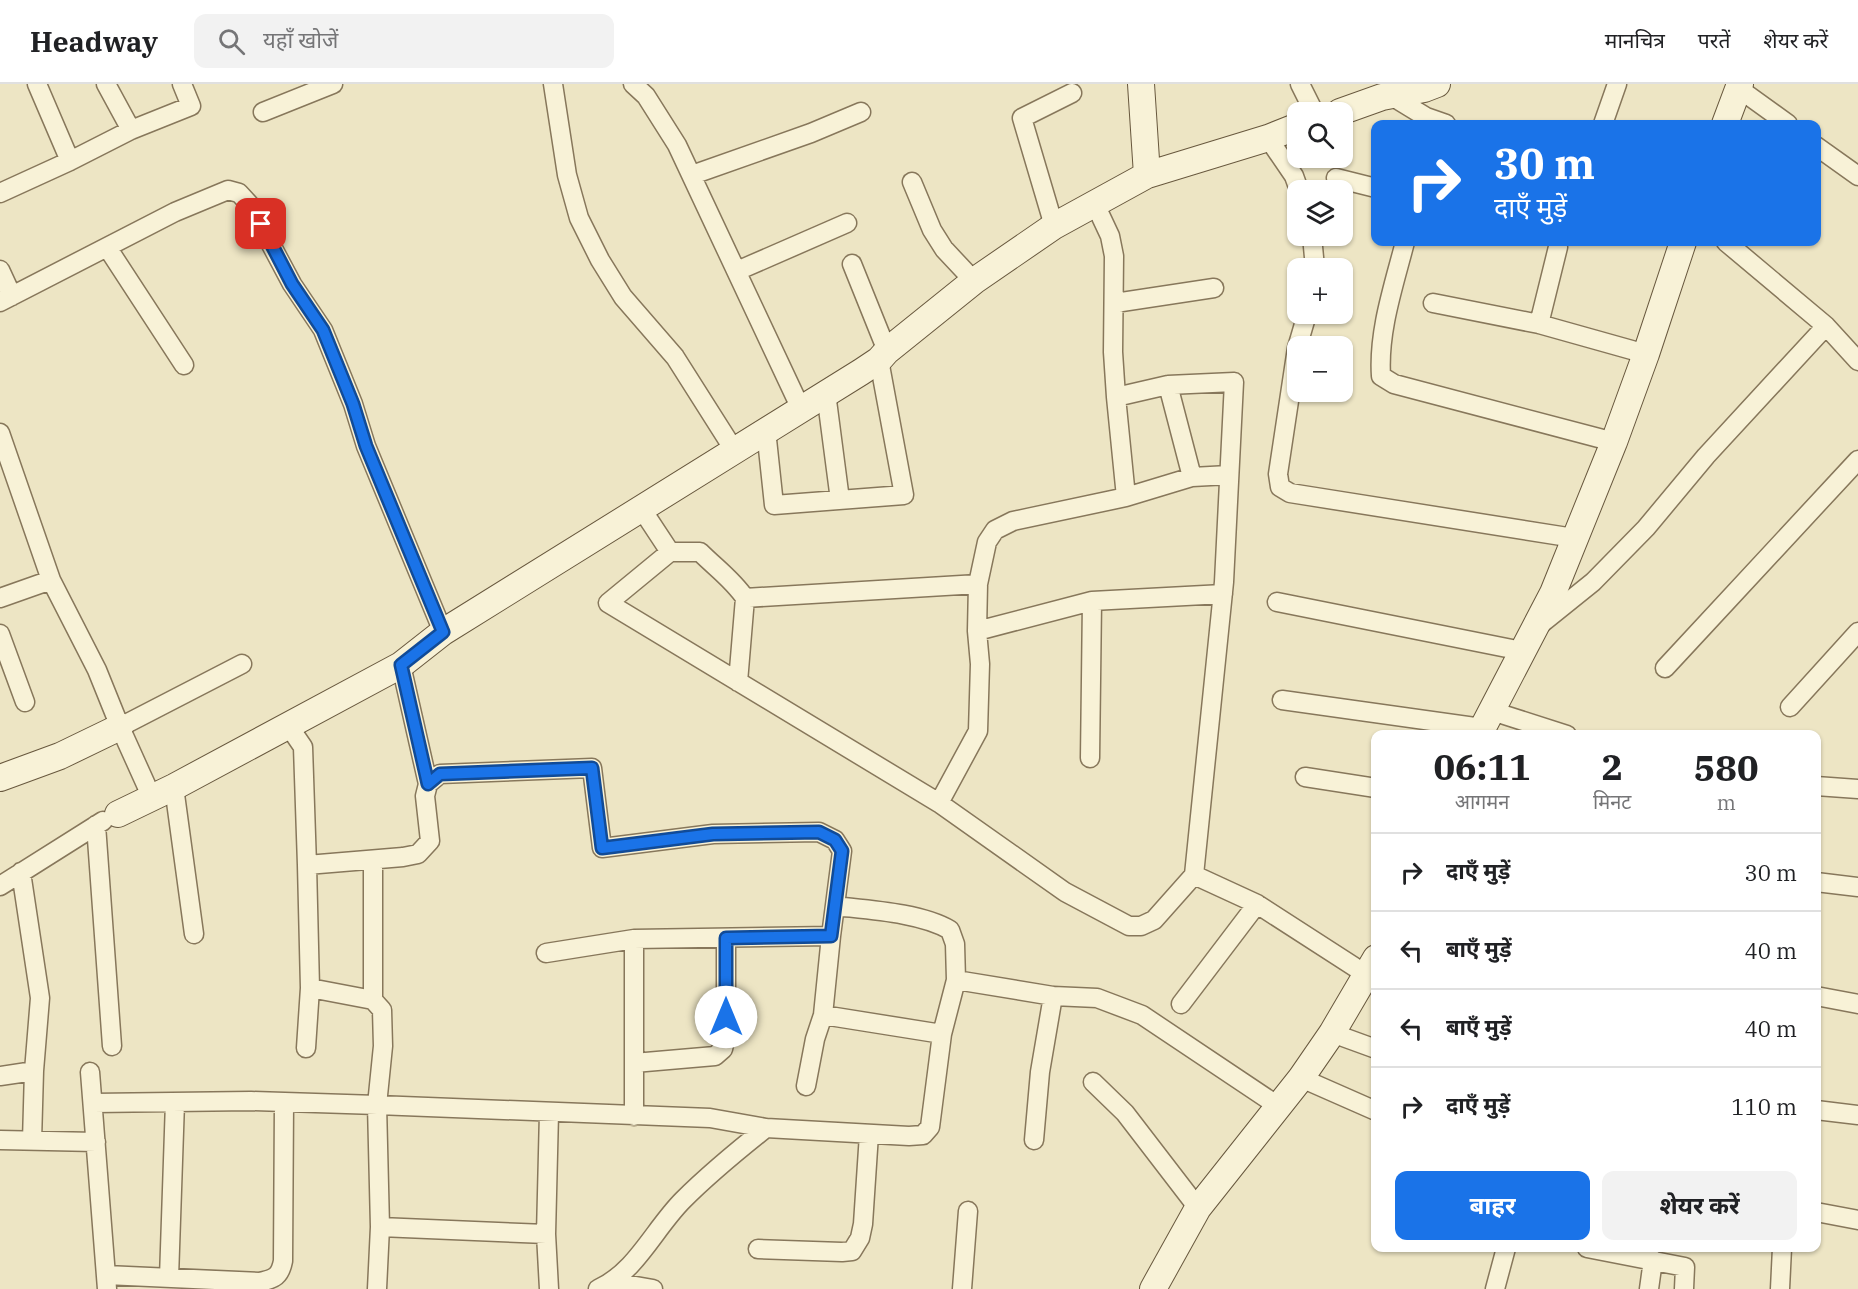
<!DOCTYPE html>
<html lang="hi">
<head>
<meta charset="utf-8">
<style>
	:root { --surface:#fff; --page:#f2f2f2; --text:#202124; --muted:#757577; --line:#e0e0e0; --accent:#1a73e8 }
	body { margin:0; font-family:"IBM Plex Serif","Noto Sans Devanagari",serif; background:var(--page); color:var(--text); height:100vh; display:flex; flex-direction:column; font-size:22px; white-space:nowrap }
	* { box-sizing:border-box; margin:0 }
	p { font-size:20px; color:var(--muted) }
	.icon { flex:none; width:33px; height:33px; fill:none; stroke:currentColor; stroke-width:2; stroke-linecap:round; stroke-linejoin:round }
	.map { position:relative; flex:1; overflow:hidden }
	.panel { position:absolute; left:1371px; top:646px; width:450px; height:522px; display:flex; flex-direction:column; background:var(--surface); border-radius:12px; box-shadow:0 2px 4px #0004 }
	.panel>* { flex:none }
	.hud { position:absolute; left:1371px; top:36px; width:450px; height:126px; border-radius:12px; box-shadow:0 2px 4px #0004; background:#1a73e8; color:#fff; overflow:hidden }
	.fabs { position:absolute; left:1287px; top:18px; display:grid; gap:12px }
	.fabs a { display:grid; place-items:center; width:66px; height:66px; border-radius:12px; background:var(--surface); box-shadow:0 2px 4px #0004; font-size:30px }
	.pin { position:absolute; display:grid; place-items:center; width:51px; height:51px; color:#fff; margin:-26px; border-radius:12px; box-shadow:0 3px 9px #0006 }
	.me { position:absolute; width:66px; margin:-33px; rotate:0deg; stroke-linejoin:round; filter:drop-shadow(0 0 4px #0008) }
	.turn { display:flex; align-items:center; gap:21px; height:126px; padding:0 24px; font-size:27px }
	.turn .icon { width:78px; height:78px; stroke-width:2.5 }
	.turn b { display:block; font-size:42px; line-height:51px }
	.eta { display:flex; justify-content:space-evenly; align-items:center; height:102px; text-align:center }
	.eta b { font-size:36px; font-weight:700; line-height:42px }
	.primary-button { display:flex; gap:12px; margin-top:auto; padding:12px 24px }
	.primary-button a { flex:1; height:69px; border-radius:12px; background:var(--accent); color:#fff; font-size:24px; font-weight:700; line-height:69px; text-align:center }
	.primary-button a+a { background:var(--page); color:var(--text) }
	ul { padding:0; list-style:none }
	li { display:flex; align-items:center; gap:18px; height:78px; padding:0 24px; border-top:2px solid var(--line) }
	li div { flex:1 }
	li b { display:block; font-size:22px }
	li em { font-style:normal }
	header { display:flex; align-items:center; gap:36px; box-sizing:border-box; height:84px; padding:0 30px; background:var(--surface); border-bottom:2px solid var(--line) }
	header strong { font-size:28px }
	nav { display:flex; gap:33px; margin-inline-start:auto; font-size:21px }
	.search { width:420px; height:54px; background:var(--page); display:flex; align-items:center; gap:15px; box-sizing:border-box; padding:0 21px; border-radius:12px; color:var(--muted); font-size:22px }
	.map>svg:first-child { display:block }
	.lines { fill:none; stroke-linecap:round; stroke-linejoin:round }
	.street-casing { stroke:#87775b; stroke-width:21 }
	.secondary-casing { stroke:#68583e; stroke-width:28 }
	.street { stroke:#f8f2d7; stroke-width:18 }
	.secondary { stroke:#f8f2d7; stroke-width:26 }
	.route-casing { stroke:#114b97; stroke-width:15 }
	.route { stroke:#1a73e8; stroke-width:10 }
</style>
</head>
<body>
<header>
<strong>Headway</strong>
<div class="search"><svg class="icon" aria-label="search" viewBox="0 0 24 24"><circle cx="10" cy="10" r="6"/><path d="M15 15l6 6"/></svg>यहाँ खोजें</div>
<nav><a>मानचित्र</a><a>परतें</a><a>शेयर करें</a></nav>
</header>
<div class="map">
<svg width="1858" height="1205" viewBox="0 0 1858 1205">
	<rect width="100%" height="100%" fill="#ede5c4"/>
	<g class="lines">
		<defs>
			<path id="street" d="M37,0l33,77
				M106,0l25,46
				M553,0l14,91 12,43 21,42 23,37 52,60 59,93
				M633,0l13,12 31,49 124,264
				M1300,0l14,28
				M1738,4l50,36
				M1390,11l36,22 20,7
				M263,28l70,-28
				M1603,40l14,-40
				M1268,54l26,38 5,14
				M1816,62l42,30
				M692,91l119,-42 50,-21
				M1336,94l40,10
				M912,98l20,48 12,19 30,32
				M0,109l70,-32 61,-31 60,-24 -9,-22
				M1095,120l15,32 4,20 -1,96 3,45 10,100
				M1054,142l-32,-108 50,-25
				M1312,152l3,32
				M1405,158c-11,43 -27,89 -24,134l13,8 220,58
				M1726,158l100,84 32,35
				M107,163l77,118
				M852,180l35,87
				M0,186l12,26
				M737,187l110,-48
				M0,218l175,-90 53,-22 11,3 11,12 42,79 31,46 30,74 13,42 77,186
				M1115,219l99,-15
				M1433,219l106,21 107,30
				M1307,230l-10,34 -19,126 2,13 10,6 284,45
				M1539,240l19,-77
				M826,309l14,107
				M1116,313l52,-12
				M766,346l8,75 130,-10 -25,-135
				M0,349l51,147 46,90 23,57 32,71
				M1192,393l37,-2
				M641,424l29,44 -62,51 331,200 126,89 64,34h12l13,-6 40,-45 30,-293 10,-200 -66,3 24,92 -66,20 -113,24 -18,9 -8,12 -9,42 -233,14 -7,84
				M670,468h30c16,16 33,28 45,46
				M978,500l-1,47 115,-30 131,-7
				M0,514l51,-18
				M1277,518l245,49
				M1542,539l51,-41 53,-54 60,-72 120,-130
				M0,550l25,68
				M401,581l27,119
				M1665,584l193,-208
				M1282,616l200,28
				M1790,623l68,-75
				M1492,627l75,24
				M288,641l15,22 4,118
				M120,643l122,-63
				M1090,674l2,-157
				M1305,693l71,11
				M1816,702l42,3
				M174,703l20,147
				M939,719l39,-72 2,-67 -3,-33
				M96,741l16,221
				M21,788l19,126 -6,73 -2,70
				M1194,791l63,29 110,71
				M1816,798l42,5
				M0,802l103,-65
				M835,822c35,4 86,7 115,24l5,14 1,36
				M546,869l88,-14 197,-3 -8,79 119,19
				M310,904l63,12 9,10 1,36 -6,59 333,13 56,10 143,8 14,-1 7,-8 12,-93 14,-54 97,16 44,2 45,17 136,91
				M1816,912l42,8
				M373,916v-140
				M1181,920l76,-100
				M1332,949l44,16
				M306,964l4,-60 -3,-123 96,-8 15,-3 12,-13 -5,-45 3,-12 12,-10 152,-6 10,80 111,-14 106,-2 16,8 7,11 -11,85
				M634,979l81,-7 8,-7 3,-13v-98
				M90,988l17,217
				M0,992l34,-5
				M1301,994l75,33
				M1093,998l32,31 73,95
				M806,1002l9,-47 8,-24
				M94,1019l157,-2 126,4 3,122 -3,62
				M1816,1026l42,5
				M634,1032v-177
				M0,1056l96,2
				M1034,1056l6,-68 13,-76
				M1816,1128l42,8
				M380,1143l166,7
				M1587,1164l98,19 -1,22
				M758,1165l84,3 10,-1 8,-13 3,-14 6,-90
				M106,1191l153,7c16,-3 21,-6 24,-21l1,-159
				M169,1194l6,-176
				M549,1205l-3,-55 3,-121
				M598,1205c38,-17 56,-60 85,-89 26,-26 54,-49 83,-72
				M612,1205l1,-7 40,7
				M962,1205l6,-78
				M1495,1205l11,-41
				M1649,1205l4,-29
				M1780,1205l2,-41"/>
			<path id="secondary" d="M1141,0l6,91
				M1340,28l42,-15 42,-8 13,-5
				M1725,40l15,-40
				M1479,651l74,-142 61,-151 32,-88 37,-112
				M0,694l60,-22 60,-29
				M118,730l56,-27 227,-122 42,-33 418,-260 18,-12 8,-9 87,-70 80,-55 93,-51 121,-37 30,-12
				M1153,1205l45,-81 103,-130 31,-45 44,-75"/>
		</defs>
		<use href="#street" class="street-casing"/>
		<use href="#secondary" class="secondary-casing"/>
		<use href="#street" class="street"/>
		<use href="#secondary" class="secondary"/>
	</g>
	<g class="lines">
		<defs>
			<path id="route" d="M261,140l31,60 31,46 30,74 13,42 77,186 -42,33 27,119 12,-10 152,-6 10,80 111,-14 106,-2 16,8 7,11 -11,85 -105,2v79"/>
		</defs>
		<use href="#route" class="route-casing"/>
		<use href="#route" class="route"/>
	</g>
</svg>
<div class="fabs">
<a><svg class="icon" aria-label="search" viewBox="0 0 24 24"><circle cx="10" cy="10" r="6"/><path d="M15 15l6 6"/></svg></a>
<a><svg class="icon" aria-label="layers" viewBox="0 0 24 24"><path d="M12 4l9 5-9 5-9-5zM3 14l9 5 9-5"/></svg></a>
<a>+</a>
<a>−</a>
</div>
<div class="pin" style="left:261px;top:140px;background:#d93025"><svg class="icon" aria-label="arrive" viewBox="0 0 24 24"><path d="M6 21V4h12l-3 4 3 4H6"/></svg></div>
<svg class="me" style="left:726px;top:933px" viewBox="-20 -20 40 40"><circle r="19" fill="#fff"/><path d="M0-13L10 11 0 6-10 11z" fill="#1a73e8"/></svg>
<div class="hud">
<div class="turn"><svg class="icon" aria-label="right" viewBox="0 0 24 24"><path d="M7 20v-9h11M14 6l5 5-5 5"/></svg><div><b>30 m</b>दाएँ मुड़ें</div></div>
</div>
<section class="panel">
<div class="eta">
<div><b>06:11</b><p>आगमन</p></div>
<div><b>2</b><p>मिनट</p></div>
<div><b>580</b><p>m</p></div>
</div>
<ul>
<li><svg class="icon" aria-label="right" viewBox="0 0 24 24"><path d="M7 20v-9h11M14 6l5 5-5 5"/></svg><div><b>दाएँ मुड़ें</b></div><em>30 m</em></li>
<li><svg class="icon" aria-label="left" viewBox="0 0 24 24"><path d="M17 20v-9H6M10 6l-5 5 5 5"/></svg><div><b>बाएँ मुड़ें</b></div><em>40 m</em></li>
<li><svg class="icon" aria-label="left" viewBox="0 0 24 24"><path d="M17 20v-9H6M10 6l-5 5 5 5"/></svg><div><b>बाएँ मुड़ें</b></div><em>40 m</em></li>
<li><svg class="icon" aria-label="right" viewBox="0 0 24 24"><path d="M7 20v-9h11M14 6l5 5-5 5"/></svg><div><b>दाएँ मुड़ें</b></div><em>110 m</em></li>
</ul>
<div class="primary-button"><a>बाहर</a><a>शेयर करें</a></div>
</section>
</div>
</body>
</html>
